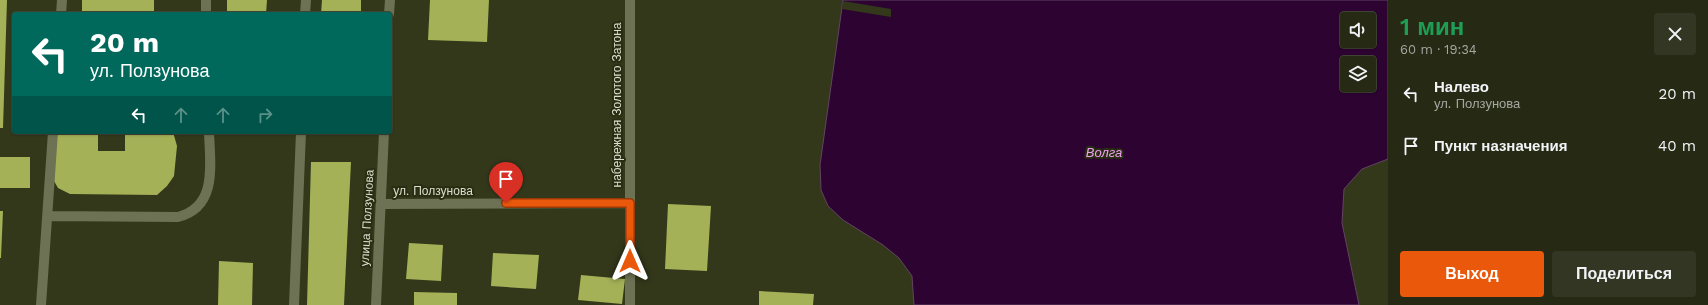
<!DOCTYPE html>
<html lang="ru">
<head>
<meta charset="utf-8">
<style>
	:root { --surface:#262a14; --page:#323622; --text:#f1f3f6; --muted:#a4a7a0; --line:#424634; --accent:#ea580c }
	body { margin:0; font-family:"Work Sans",sans-serif; background:var(--page); color:var(--text); height:100vh; display:flex; flex-direction:column; font-size:15px; white-space:nowrap }
	* { box-sizing:border-box; margin:0 }
	p { font-size:13px; color:var(--muted) }
	.icon { flex:none; width:22px; height:22px; fill:none; stroke:currentColor; stroke-width:2; stroke-linecap:round; stroke-linejoin:round }
	.map { position:relative; flex:1; overflow:hidden }
	.sheet { display:flex; flex-direction:column; background:var(--surface); width:320px }
	.sheet>* { flex:none }
	.guide { position:absolute; left:12px; top:12px; width:380px; height:122px; border-radius:4px; box-shadow:0 1px 3px #0004,0 0 0 1px var(--line); background:#00695c; color:#fff; overflow:hidden }
	.buttons { position:absolute; left:1340px; top:12px; display:grid; gap:8px }
	.buttons a { display:grid; place-items:center; width:36px; height:36px; border-radius:4px; background:var(--surface); box-shadow:0 1px 3px #0004,0 0 0 1px var(--line); font-size:20px }
	.pin { position:absolute; display:grid; place-items:center; width:34px; height:34px; color:#fff; margin:-41px -17px; border-radius:50% 50% 50% 0; rotate:-45deg; box-shadow:0 0 4px #0007 }
	.pin .icon { rotate:45deg }
	.me { position:absolute; width:44px; margin:-22px; rotate:0deg; stroke-linejoin:round; filter:drop-shadow(0 0 3px #0008) }
	.turn { display:flex; align-items:center; gap:14px; height:84px; padding:0 12px; font-size:18px }
	.turn .icon { width:52px; height:52px; stroke-width:2.5 }
	.turn b { display:block; font-size:28px; line-height:34px }
	.lanes { display:flex; align-items:center; height:38px; padding:0 12px; background:#0003; justify-content:center; gap:20px; direction:ltr }
	.lanes .off { opacity:.35 }
	.round { display:grid; place-items:center; flex:none; width:42px; height:42px; border-radius:4px; background:var(--page) }
	.summary { display:flex; align-items:center; justify-content:space-between; height:68px; padding:0 12px }
	h1 { font-size:24px; font-weight:600; line-height:30px; color:#1e9e55 }
	.primary-button { display:flex; gap:8px; margin-top:auto; padding:8px 12px }
	.primary-button a { flex:1; height:46px; border-radius:4px; background:var(--accent); color:#fff; font-size:16px; font-weight:600; line-height:46px; text-align:center }
	.primary-button a+a { background:var(--page); color:var(--text) }
	ul { padding:0; list-style:none }
	li { display:flex; align-items:center; gap:12px; height:52px; padding:0 12px }
	li div { flex:1 }
	li b { display:block; font-size:15px }
	li em { font-style:normal }
	main { display:flex; flex:1; min-height:0 }
	.map>svg:first-child { display:block }
	.water { fill:#2d0331; stroke:#614560; fill-rule:evenodd }
	.pier { fill:#33381b }
	.building { fill:#a5b157 }
	.lines { fill:none; stroke-linecap:round; stroke-linejoin:round }
	.minor { stroke:#6c7253; stroke-width:10 }
	.route-casing { stroke:#983908; stroke-width:10 }
	.route { stroke:#ea580c; stroke-width:7 }
	.labels { text-anchor:middle; stroke-width:4; stroke-linejoin:round; paint-order:stroke }
	.street-label { font-size:12px; fill:#dbdecd; stroke:#292d11 }
	.water-label { font-size:13px; font-style:italic; fill:#f2a1f8; stroke:#292d11 }
</style>
</head>
<body>
<main>
<div class="map">
<svg width="1388" height="305" viewBox="0 0 1388 305">
	<rect width="100%" height="100%" fill="#33381b"/>
	<path class="water" d="M843,0h545v159l-26,10 -18,20 -2,34 17,82h-445l-2,-29 -13,-18 -16,-13 -40,-25 -15,-14 -7,-16 -1,-25zM1347,19h22v22h-22zM1347,63h22v22h-22z"/>
	<path class="pier" d="M843,1l48,8v8l-49,-8z"/>
	<path class="building" d="M0,0h7l-4,128h-3z
		M82,0h72v14h-72z
		M227,0h40l-1,14h-39z
		M322,0h39v14h-40z
		M430,0h59l-2,42 -59,-2z
		M53,132h45v19h27v-19h48l4,14 -3,30 -7,10 -10,9 -87,-1 -12,-6 -4,-7z
		M0,157h30v31h-30z
		M311,162h40l-7,143h-37z
		M668,204l43,2 -4,65 -42,-2z
		M0,211h3l-2,47h-1z
		M409,243l34,2 -2,36 -35,-2z
		M493,253l46,2 -3,34 -45,-3z
		M219,261l34,2 -1,42h-34z
		M581,275l44,4 -3,25 -44,-4z
		M759,291l55,3 -1,11h-54z
		M414,292l43,1v12h-43z"/>
	<g class="lines">
		<path class="minor" d="M206,0v14
			M630,0v305
			M61,14l1,-14
			M305,14l1,-14
			M389,14l1,-14
			M381,204l249,-1
			M48,216l130,1c40,-10 32,-53 31,-85
			M41,305l12,-173
			M294,305l7,-173
			M376,305l8,-173"/>
	</g>
	<g class="lines">
		<defs>
			<path id="route" d="M506,203h124v58"/>
		</defs>
		<use href="#route" class="route-casing"/>
		<use href="#route" class="route"/>
	</g>
	<g class="labels">
		<g class="street-label">
			<text transform="translate(617 105) rotate(-90)" y="4">набережная Золотого Затона</text>
			<text x="433" y="195">ул. Ползунова</text>
			<text transform="translate(367 218) rotate(-87)" y="4">улица Ползунова</text>
		</g>
		<g class="water-label">
			<text x="1104" y="157">Волга</text>
		</g>
	</g>
</svg>
<div class="buttons">
<a><svg class="icon" aria-label="sound" viewBox="0 0 24 24"><path d="M4 9h4l5-4v14l-5-4H4zM17 9q2 3 0 6"/></svg></a>
<a><svg class="icon" aria-label="layers" viewBox="0 0 24 24"><path d="M12 4l9 5-9 5-9-5zM3 14l9 5 9-5"/></svg></a>
</div>
<div class="pin" style="left:506px;top:203px;background:#d93025"><svg class="icon" aria-label="arrive" viewBox="0 0 24 24"><path d="M6 21V4h12l-3 4 3 4H6"/></svg></div>
<svg class="me" style="left:630px;top:261px" viewBox="-20 -20 40 40"><path d="M0-17L14 15 0 8-14 15z" fill="#ea580c" stroke="#fff" stroke-width="4"/></svg>
<div class="guide">
<div class="turn"><svg class="icon" aria-label="left" viewBox="0 0 24 24"><path d="M17 20v-9H6M10 6l-5 5 5 5"/></svg><div><b>20 m</b>ул. Ползунова</div></div>
<div class="lanes"><svg class="icon" aria-label="left" viewBox="0 0 24 24"><path d="M17 20v-9H6M10 6l-5 5 5 5"/></svg><svg class="icon off" aria-label="ahead" viewBox="0 0 24 24"><path d="M12 20V5M6 11l6-6 6 6"/></svg><svg class="icon off" aria-label="ahead" viewBox="0 0 24 24"><path d="M12 20V5M6 11l6-6 6 6"/></svg><svg class="icon off" aria-label="right" viewBox="0 0 24 24"><path d="M7 20v-9h11M14 6l5 5-5 5"/></svg></div>
</div>
</div>
<section class="sheet">
<div class="summary"><div><h1>1 мин</h1><p>60 m · 19:34</p></div><a class="round"><svg class="icon" aria-label="close" viewBox="0 0 24 24"><path d="M6 6l12 12M18 6L6 18"/></svg></a></div>
<ul>
<li><svg class="icon" aria-label="left" viewBox="0 0 24 24"><path d="M17 20v-9H6M10 6l-5 5 5 5"/></svg><div><b>Налево</b><p>ул. Ползунова</p></div><em>20 m</em></li>
<li><svg class="icon" aria-label="arrive" viewBox="0 0 24 24"><path d="M6 21V4h12l-3 4 3 4H6"/></svg><div><b>Пункт назначения</b></div><em>40 m</em></li>
</ul>
<div class="primary-button"><a>Выход</a><a>Поделиться</a></div>
</section>
</main>
</body>
</html>
